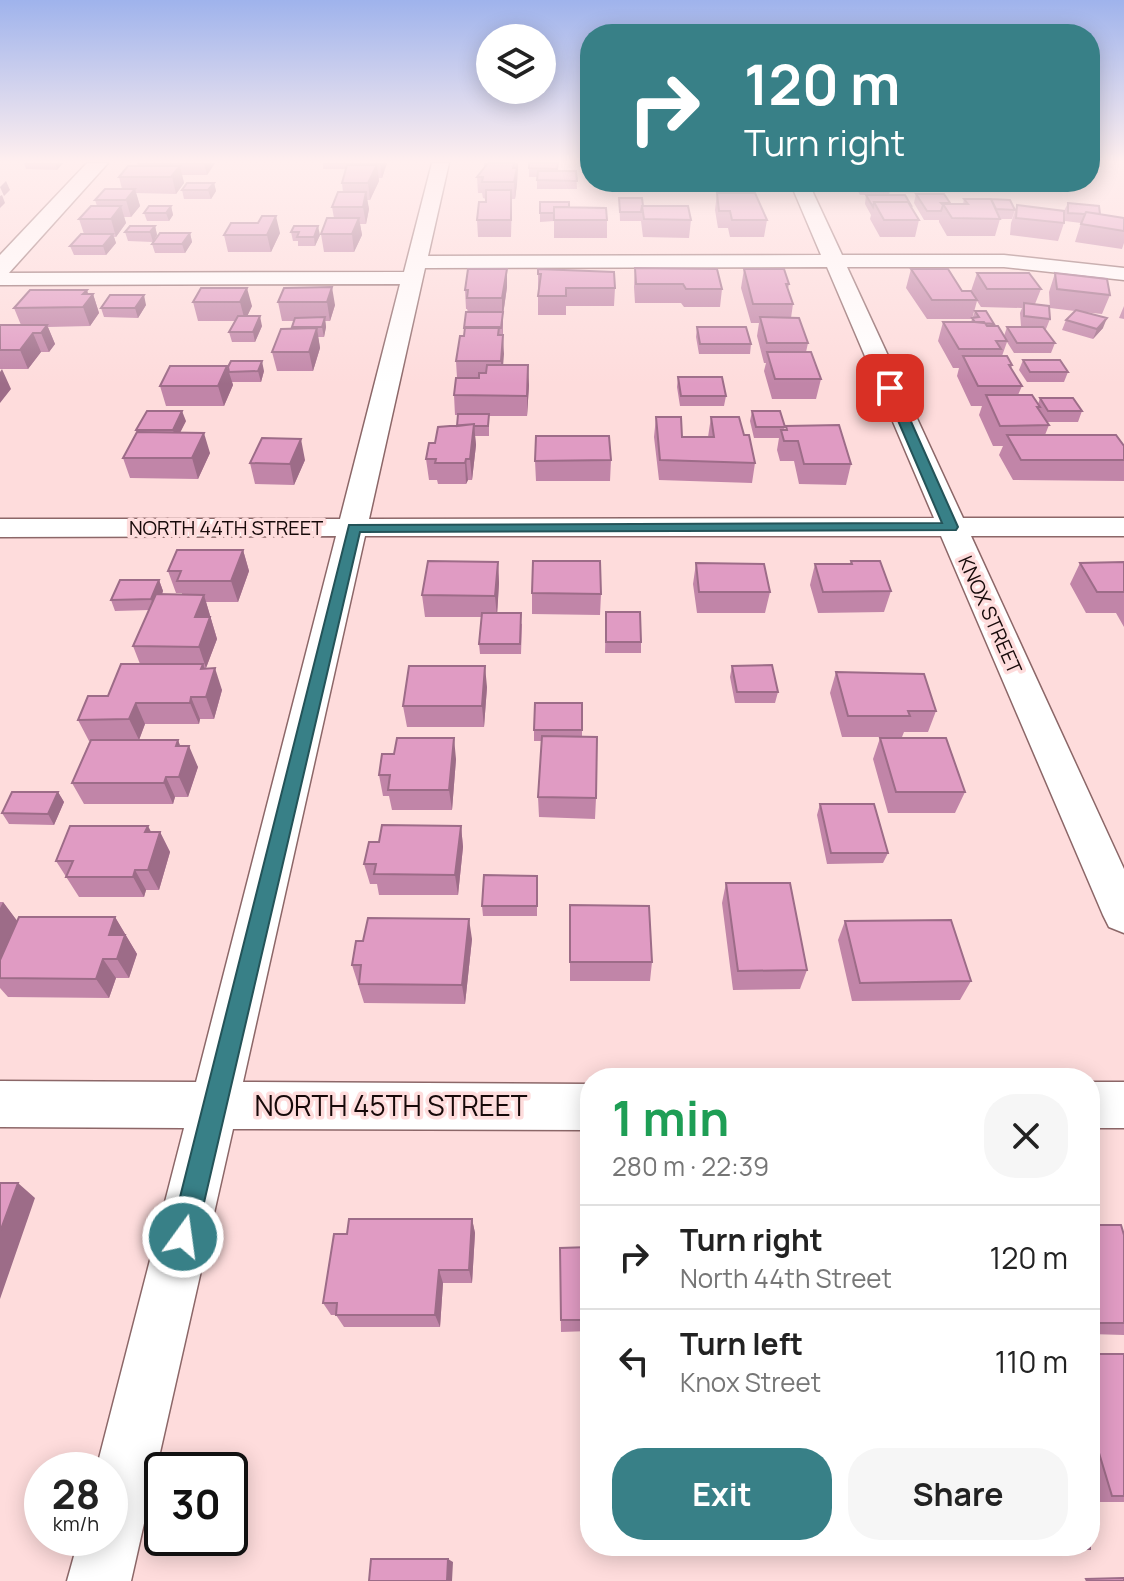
<!DOCTYPE html>
<html lang="en">
<head>
<meta charset="utf-8">
<style>
	:root { --surface:#fff; --page:#f6f6f6; --text:#222; --muted:#767676; --line:#e0e0e0; --accent:#388087 }
	body { margin:0; font-family:Manrope,sans-serif; background:var(--page); color:var(--text); height:100vh; display:flex; flex-direction:column; font-size:30px; white-space:nowrap }
	* { box-sizing:border-box; margin:0 }
	p { font-size:26px; color:var(--muted) }
	.icon { flex:none; width:44px; height:44px; fill:none; stroke:currentColor; stroke-width:2; stroke-linecap:round; stroke-linejoin:round }
	.map { position:relative; flex:1; overflow:hidden }
	.drawer { position:absolute; left:580px; top:1068px; width:520px; height:488px; display:flex; flex-direction:column; background:var(--surface); border-radius:32px; box-shadow:0 4px 20px #0003 }
	.drawer>* { flex:none }
	.banner { position:absolute; left:580px; top:24px; width:520px; height:168px; border-radius:32px; box-shadow:0 4px 20px #0003; background:#388087; color:#fff; overflow:hidden }
	.controls { position:absolute; left:476px; top:24px; display:grid; gap:16px }
	.controls a { display:grid; place-items:center; width:80px; height:80px; border-radius:50%; background:var(--surface); box-shadow:0 4px 20px #0003; font-size:40px }
	.speed { position:absolute; left:24px; top:1452px; display:flex; gap:16px; font-size:40px; font-weight:700; text-align:center }
	.speed>* { display:grid; place-content:center; width:104px; height:104px; border-radius:50%; background:var(--surface); box-shadow:0 4px 20px #0003; line-height:1 }
	.speed small { font-size:20px; font-weight:400 }
	.speed .limit { border:4px solid #111; border-radius:12px; background:#fff; color:#111 }
	.pin { position:absolute; display:grid; place-items:center; width:68px; height:68px; color:#fff; margin:-34px; border-radius:16px; box-shadow:0 4px 12px #0006 }
	.me { position:absolute; width:88px; margin:-44px; rotate:14deg; stroke-linejoin:round; filter:drop-shadow(0 0 6px #0008) }
	.turn { display:flex; align-items:center; gap:28px; height:168px; padding:0 32px; font-size:36px }
	.turn .icon { width:104px; height:104px; stroke-width:2.5 }
	.turn b { display:block; font-size:56px; line-height:68px }
	.round { display:grid; place-items:center; flex:none; width:84px; height:84px; border-radius:32px; background:var(--page) }
	.headline { display:flex; align-items:center; justify-content:space-between; height:136px; padding:0 32px }
	h1 { font-size:48px; font-weight:700; line-height:60px; color:#1e9e55 }
	.primary-button { display:flex; gap:16px; margin-top:auto; padding:16px 32px }
	.primary-button a { flex:1; height:92px; border-radius:32px; background:var(--accent); color:#fff; font-size:32px; font-weight:700; line-height:92px; text-align:center }
	.primary-button a+a { background:var(--page); color:var(--text) }
	ul { padding:0; list-style:none }
	li { display:flex; align-items:center; gap:24px; height:104px; padding:0 32px; border-top:2px solid var(--line) }
	li div { flex:1 }
	li b { display:block; font-size:30px }
	li em { font-style:normal }
	.map>svg:first-child { display:block }
	.lines { fill:none; stroke-linecap:round; stroke-linejoin:round }
	.minor-casing { stroke:#8c6768; stroke-width:3 }
	.secondary-casing { stroke:#8c6768; stroke-width:3 }
	.minor { fill:#fff; fill-rule:evenodd }
	.secondary { fill:#fff; fill-rule:evenodd }
	.wall { fill:#c185a8 }
	.shaded-wall { fill:#9d6c88 }
	.building { fill:#e09bc3; stroke:#9d6c88; stroke-width:2 }
	.route { fill:#388087; stroke:#245358; stroke-width:2 }
	.labels { text-anchor:middle; stroke-width:7; stroke-linejoin:round; paint-order:stroke }
	.far-street-label { font-size:20px; fill:#160909; stroke:#fedcdc }
	.near-street-label { font-size:28px; fill:#160909; stroke:#fedcdc }
</style>
</head>
<body>
<div class="map">
<svg width="1124" height="1581" viewBox="0 0 1124 1581">
	<rect width="100%" height="100%" fill="#fedcdc"/>
	<g class="lines">
		<defs>
			<path id="minor" d="M432,163h17l-21,93 393,-1 -31,-73h18l34,73h162l120,13v12l-120,-13h-157l116,251h161v18h-153l153,333v64l-15,-6 -6,-12 -162,-379h-576l-122,546 347,2v46l-357,-1 -102,452h-64l12,-43h31v-68h-14l88,-342 -184,-1v-46l196,1 140,-546 -336,1v-18h340l60,-235 -400,1v-12l404,-1zM827,267l107,251 -565,1 56,-251z
				M1090,1082h34v46h-34z"/>
			<path id="secondary" d="M87,163h21l-100,111 -8,2v-21z"/>
		</defs>
		<use href="#minor" class="minor-casing"/>
		<use href="#secondary" class="secondary-casing"/>
		<use href="#minor" class="minor"/>
		<use href="#secondary" class="secondary"/>
	</g>
	<path class="wall" d="M24,163h39l-6,7 -31,-1z
		M137,163h78l-8,12h-25l2,8 -8,11 -40,-1 4,13 -9,11h-7l2,6 -10,14h-2l2,6 -10,12h-32l-4,-9 14,-12 -5,-15 18,-13 -2,-6 27,-11 -3,-12 19,-11z
		M323,163h64l-5,15h-3v3l-9,19h-3l2,9 -3,15h-6l2,11 -8,17h-30l-3,-18 13,-16 -2,-11 11,-15 -1,-9 4,-14h-23z
		M484,163h34l-1,21 -2,15h-3l-1,38h-33l-1,-17 9,-18v-3l-3,-1 -1,-5h-4l-1,-16 7,-9z
		M558,163v8h18l1,18h-40v-12h-8v-9z
		M663,182h29l-1,6h-27z
		M715,182h38l-1,11 15,27 -3,17h-34l-2,-9h-10l-3,-18 2,-17z
		M853,182h39l-3,13h-29z
		M214,183l2,8 -5,8h-27l-2,-9z
		M916,194l34,10h13l1,-5 51,11 -3,9h-12l-5,17h-48l-8,-14v-2h-15l-10,-17z
		M866,195l46,13 7,12 -4,17h-35l-10,-18 1,-4 -6,-11z
		M619,198l24,8 48,14 -2,18 -46,-1 -2,-16h-21z
		M540,202l29,5 38,13v18h-53v-17l-14,1z
		M1068,203l32,11 24,4v25l-2,6 -47,-7 6,-19 -16,-2 -1,-10z
		M1017,205l47,18 -6,18 -48,-6 1,-12z
		M171,206l2,9 -4,6h-22l-3,-8z
		M155,226l2,9 -4,7 -25,-1 -3,-9z
		M294,226l26,9 -5,11h-17v-5h-5l-2,-9z
		M190,233l2,9 -7,11h-30l-3,-9z
		M280,233l-9,19h-43l-4,-17z
		M635,268l87,21 -2,18h-36l-3,-4h-46l-1,-16z
		M744,269l45,15 -1,5 5,15 -2,14 17,25 -2,9 15,27 -5,20h-44l-8,-28 2,-8h-2l-7,-27 2,-13h-8l-10,-35z
		M911,269l51,22h9l6,-18 64,16 -6,15 15,15 -4,10h-2l11,14 -4,10h-37l-7,-11 -5,14 10,9 -1,4 11,17 -4,9 20,9 2,-6 42,13 -4,11h-31l2,3 -4,10 79,25v21l-111,-1 -14,-25 4,-9h-10l-14,-31 3,-9h-11l-14,-30 2,-8h-6l-15,-27 5,-19h28l4,-11 19,13 -1,2 11,10 3,-9h24l-10,-1 -1,-13 2,-5 -41,-1 -4,-6 -5,18h-45l-21,-31z
		M1055,273l55,22 -8,19 -19,-2 20,16 -10,11 -31,-9 4,-10 9,-9 -25,-3 -1,-16z
		M538,274l77,14 -1,18h-48v9h-28z
		M507,287l-4,28v50l26,20 -2,31h-38v20h-14l1,9 -4,35h-4l-2,4h-28l-1,-4h-8l-3,-21 9,-16 22,-17 1,-11h-3l-1,-20 3,-17 -1,-17 8,-25v-8l4,-16 -1,-3h-1l-1,-19z
		M201,288l51,18 -5,10 15,10 -7,16h-23l-3,-10 6,-11h-37l-5,-19z
		M284,288l51,17 -5,16h-5l1,6 -2,10h-6l2,11 -7,23h-36l-5,-19 21,-23 1,-8h-12l-4,-19z
		M87,290l1,4h5l6,19 -9,13 -42,1 7,17 -6,8h-8l-13,17h-28v-44h21l-7,-17z
		M146,305l-8,13 -34,-1 -3,-9z
		M1124,306v13l-5,-1z
		M697,327l54,17 -1,10h-51l-3,-17z
		M1023,360l45,12 -4,10h-37l-8,-12z
		M170,366l94,5 -3,11h-29l1,3 -9,21h-58l-6,-20z
		M678,377l48,19 -2,10h-44l-3,-19z
		M752,411l33,16 -1,3h2v-4l65,38 -5,21 -47,-1 -5,-23h-14l-3,-11 2,-12h-25l-4,-17z
		M656,417l26,20h26l3,-20 33,18 11,28 -3,20 -93,-3 -5,-43z
		M186,421l-6,11 30,21 -12,26 -68,-1 -7,-20 14,-26 -1,-2z
		M305,460l-11,25 -39,-1 -5,-21z
		M611,460l-1,21h-74l-1,-20z
		M243,550l6,21 -11,31h-32l11,37 -11,29h-2l18,22 -8,29h-14l-1,5h-54l-6,16 41,6 18,21 -10,30h-13l-2,7h-89l-12,-21 18,-42h-1l-11,-21 30,-24 32,-32 -7,-18 16,-36 -34,1 -4,-11 48,-20 4,11 -1,4h20v-2h-6l-8,-22z
		M851,561l40,30 -7,21 -66,1 -8,-28 5,-21h35z
		M498,562l1,21 -2,30 25,11 -1,30h-41l-1,-10 3,-27h-57l-3,-22z
		M1124,562v65l-8,-14h-30l-16,-29 10,-21z
		M696,563l74,29 -5,21h-68l-4,-29z
		M532,593l69,1 -1,21 -68,-1z
		M606,612l35,30v11h-36z
		M732,666l46,26 -3,11h-40l-5,-26z
		M836,672l100,39 -8,21h-24l-2,5h-60l-12,-44z
		M487,687l-3,40h-77l-4,-21z
		M582,703v34l14,61 -1,21 -56,-2 -1,-20 4,-56h-8v-11z
		M880,738l85,54 -10,21h-67l-15,-54z
		M456,759l-4,51h-60l-3,-14h-6l-4,-21z
		M58,792l6,10 -10,23 -45,-1 -7,-11z
		M820,804l68,49 -5,10 -56,1 -10,-49z
		M461,826l2,21 -5,48h-79l-2,-11h-7l-6,-20 15,-22z
		M151,832h9l10,20 -11,38h-13l-2,7h-65l-23,-36z
		M537,876v40h-54l-1,-10z
		M726,883l81,87 -7,19 -67,1 -11,-87z
		M0,902h3l14,19 98,-4 22,37 -8,24h-13l-7,20 -101,-1 -8,-9z
		M570,905l82,57 -2,19h-80z
		M845,921l126,60 -11,19 -108,1 -14,-61z
		M472,939l-7,65 -101,-1 -12,-38z
		M472,1219l3,14 -3,50h-29l-3,44h-96l-8,-12h-5l-8,-12 24,-69z
		M1090,1225l34,10v100l-34,-1z
		M590,1247v84l-29,1 -1,-84z
		M1090,1354h34v148h-33l-1,-2z
		M990,1546h100v3l-10,2 -88,1z"/>
	<path class="shaded-wall" d="M55,163h8l-6,7z
		M169,163h4l2,9 5,-6 4,17 -8,11z
		M204,163h11l-8,12z
		M380,163h7l-5,15z
		M516,163h2l-1,21 -2,15 -1,-17z
		M377,165l2,16 -9,19 -2,-17z
		M6,181l4,9 -6,6 -4,-9z
		M214,183l2,8 -5,8 -3,-9z
		M135,189l5,17 -9,11 -5,-17z
		M366,192l3,17 -3,15 -3,-17z
		M2,195l3,8 -5,5v-12z
		M121,206l5,17 -10,14 -5,-18z
		M171,206l2,9 -4,6 -3,-8z
		M276,216l4,17 -9,19 -4,-17z
		M359,218l3,17 -8,17 -2,-18z
		M155,226l2,9 -4,7 -3,-10z
		M318,226l2,9 -5,11 -1,-9z
		M190,233l2,9 -7,11 -3,-9z
		M113,234l3,9 -10,12 -3,-9z
		M507,269v18l-4,28 -1,23v-40z
		M332,287l3,18 -5,16 -3,-19z
		M247,288l5,18 -7,15 -5,-19z
		M87,290l2,8 4,-4 6,19 -9,13 -7,-19v-13z
		M144,295l2,10 -8,13 -3,-10z
		M260,316l2,10 -7,16 -2,-10z
		M325,317l1,10 -2,10 -2,-10z
		M1107,318l-4,10 -10,11 4,-10z
		M47,325l8,19 -6,8 -8,-19z
		M317,328l3,20 -7,23 -4,-19z
		M33,333l8,19 -13,17 -8,-19z
		M503,335l1,19 -2,26 -1,-19z
		M262,361l2,10 -3,11 -3,-11z
		M528,365l1,20 -2,31v-20z
		M227,366l6,19 -9,21 -6,-20z
		M2,369l9,20 -11,14v-31z
		M182,411l4,10 -10,20 -3,-11z
		M474,424l2,21 -4,35 -2,-21z
		M204,433l6,20 -12,26 -6,-21z
		M301,439l4,21 -11,25 -4,-21z
		M466,459l2,21 -2,4 -1,-21z
		M243,550l6,21 -11,31 -7,-21z
		M498,562l1,21 -2,34 -2,-21z
		M159,580l4,11 -8,19 -4,-11z
		M204,595l13,44 -11,29 -7,-21 -4,-30z
		M203,664l7,20 5,-16 7,22 -8,29 -8,-22 -5,-28z
		M485,666l2,21 -3,40 -2,-21z
		M191,697l9,22 -1,5 -9,-21z
		M136,703l9,21 -6,16 -10,-21z
		M454,738l2,21 -4,51 -3,-20z
		M178,740l7,18 4,-12 9,21 -10,30 -9,-20 -3,-31z
		M166,777l9,20 -2,7 -9,-21z
		M58,792l6,10 -10,23 -6,-11z
		M148,826l9,17 3,-11 10,20 -11,38 -11,-20 -3,-38z
		M461,826l2,21 -5,48 -3,-20z
		M135,870l11,20 -2,7 -11,-20z
		M3,902l15,20 -18,41v-55z
		M115,917l22,37 -8,24 -12,-19 -8,-24z
		M469,919l3,20 -7,65 -3,-19z
		M103,959l13,19 -7,20 -13,-19z
		M18,1183l17,15 -35,101v-67z
		M472,1219l3,14 -3,50 -3,-13z
		M439,1270l4,13 -3,44 -5,-12z
		M448,1559l5,3 -1,19h-5z"/>
	<path class="building" d="M488,163h26l-1,5h4l-3,14h-32l1,-5h-6z
		M529,163h29l-1,6 -28,-1z
		M347,165h30l-9,18h-26z
		M128,166h52l-9,11h-52z
		M538,171h38l1,10 -40,-1z
		M721,182h32v1h-32z
		M187,183h27l-6,7h-26z
		M105,189h30l-9,11h-31z
		M486,190h25v30h-34l2,-18h7z
		M338,192h28l-3,15h-31z
		M717,193h38l12,27h-35l-2,-9h-11z
		M916,194h28l6,9h-9l2,2 -2,6h-14z
		M866,195h39l7,12 -4,-5h-34l-1,5z
		M619,198h23l1,8h-1l-1,6h-21z
		M964,199h27l9,20 -48,-1 -9,-14h25z
		M991,199l19,1 5,10 -19,-1z
		M540,202h29v5h-15v6h-14z
		M874,202h34l11,18h-35z
		M1068,203l31,3 1,8 -14,-2 -1,2 -17,-1z
		M1017,205l47,6v12l-48,-5z
		M91,206h30l-10,13h-32z
		M149,206h22l-5,7h-22z
		M642,206h46l3,14 -47,-1z
		M554,207l52,1 1,12h-53z
		M1086,212l38,6v13l-43,-7z
		M262,216h14l-9,19h-43l7,-12h27z
		M327,218h32l-7,16h-31z
		M130,226h25l-5,6h-25z
		M294,226h24l-4,11h-17l2,-5h-8z
		M160,233h30l-8,11h-30z
		M81,234h32l-10,12h-33z
		M635,268l82,1 5,20h-36l-3,-5h-47z
		M468,269h39l-5,29h-35l1,-8h-3z
		M538,269l76,3 1,16h-49v8h-28l3,-22h-3z
		M744,269h40l5,15h-3l7,20h-40z
		M911,269h37l14,22h9l6,9h-45z
		M977,273h52l12,16h-54z
		M1055,273l52,6 3,16 -53,-6z
		M332,287l-5,15h-49l6,-14z
		M201,288h46l-7,14h-47z
		M30,290h57l-4,4h10l-10,13 -69,1z
		M110,295h34l-9,13h-34z
		M1024,303l25,3 1,13 -26,-3z
		M1076,310l31,8 -10,11 -31,-9z
		M975,311h11l8,13 -19,-2 -3,-4 7,-1z
		M466,312h37l-2,16h-37z
		M238,316h22l-7,16h-24z
		M325,317l-3,10h-30l3,-9z
		M760,317l39,1 9,25h-41z
		M943,322h41l3,4h11l9,15h-11l5,8h-42z
		M0,325h47l-6,8h-8l-13,17h-20z
		M465,327h34l-1,8h5l-2,26h-45l4,-25h4z
		M697,327h49l5,17h-51z
		M1007,327h36l12,16h-38z
		M317,328l-8,24h-37l9,-23z
		M767,352h44l10,27h-46z
		M963,356h44l5,9h-3l13,21h-44z
		M1023,360h37l8,12h-38z
		M231,361h31l-4,10 -29,1 -1,-5z
		M487,365h41l-1,31 -73,-1 2,-17h23v-5h7z
		M170,366h57l-9,20h-58z
		M678,377h44l4,19h-45z
		M986,395h46l8,12h-3l12,18 -49,1z
		M1040,398h33l9,13h-34z
		M147,411h35l-9,19h-37z
		M752,411h28l5,16h-29z
		M458,414h31l-1,12h-14v-2l-17,2z
		M656,417h25l1,20h32l-3,-20h28l5,18h5l6,28 -95,-3z
		M474,424l-4,35h-4l-1,4h-30l1,-4h-10l3,-16h6l3,-16z
		M839,425l12,39h-47l-6,-23h-14l-3,-11h6l-1,-4z
		M137,432l67,1 -12,25h-69z
		M1007,435h109l8,11v14h-103z
		M536,436h73l2,24 -76,1z
		M262,438l39,1 -11,25 -40,-1z
		M177,550h66l-12,31h-54l4,-10h-13z
		M428,561l70,1 -3,34 -73,-1z
		M533,561h67l1,33 -69,-1z
		M851,561h29l11,30 -68,1 -8,-28h37z
		M1124,562v30h-27l-17,-29z
		M696,563l68,1 6,28h-71z
		M120,580h39l-8,19 -40,1z
		M156,594l48,1 -9,22h15l-11,30 -66,-1z
		M606,612h34l1,30h-35z
		M482,613h39l-1,31h-41z
		M121,664h82l-2,5 14,-1 -9,29h-15l-1,6h-54l-7,16 -51,1 10,-24h20z
		M772,665l6,27h-41l-5,-26z
		M409,666h76l-3,40h-79z
		M836,672l88,2 12,37h-28l2,5h-62z
		M535,703h47v27h-48z
		M542,736l55,1 -1,61 -58,-1z
		M397,738h57l-5,52h-61l2,-15h-11l3,-21h12z
		M880,738h66l19,54h-69z
		M91,740h87l-2,6h13l-10,31h-13l-2,6h-92z
		M12,792h46l-10,22 -46,-1z
		M820,804h54l14,49h-57z
		M382,825l79,1 -6,49 -81,-1 2,-10h-12l5,-22h10z
		M70,826h78l-3,6h15l-12,38h-13l-2,7h-67l7,-16h-17z
		M484,875l53,1v30h-55z
		M726,883h64l17,87 -69,1z
		M570,905l79,1 3,56h-82z
		M19,917h96l-6,18h16l-8,24h-14l-7,20 -96,-1v-18z
		M368,918l101,1 -7,66 -103,-1 2,-19h-9l4,-24h7z
		M951,920l20,61 -111,2 -15,-62z
		M0,1183h18l-18,49z
		M349,1219h123l-3,51h-30l-4,45h-99l1,-12h-14l11,-69h13z
		M1090,1225h31l3,10v88h-34z
		M590,1247v73h-29l-1,-72z
		M1090,1354h34v142h-12l-22,-73z
		M1000,1546h90v3l-89,1z
		M371,1559h77l-1,22h-78z
		M1124,1578v3h-37l-1,-2z"/>
	<linearGradient id="sky" x2="0" y2="1"><stop stop-color="#9fb3ec"/><stop offset="0.42" stop-color="#ffefef"/><stop offset="1" stop-color="#ffefef" stop-opacity="0"/></linearGradient>
	<rect width="1124" height="384" fill="url(#sky)"/>
	<path class="route" d="M886,386l10,2 62,139 -2,3 -596,2 -164,705 -4,9 -9,3 -9,-3 -4,-9 179,-712 593,-2 -58,-135z"/>
	<g class="labels">
		<g class="far-street-label">
			<text x="226" y="535">NORTH 44TH STREET</text>
			<text transform="translate(990 615) rotate(66)" y="7">KNOX STREET</text>
		</g>
		<g class="near-street-label">
			<text x="391" y="1116">NORTH 45TH STREET</text>
		</g>
	</g>
</svg>
<div class="controls">
<a><svg class="icon" aria-label="layers" viewBox="0 0 24 24"><path d="M12 4l9 5-9 5-9-5zM3 14l9 5 9-5"/></svg></a>
</div>
<div class="speed"><div>28<small>km/h</small></div><div class="limit">30</div></div>
<div class="pin" style="left:890px;top:388px;background:#d93025"><svg class="icon" aria-label="arrive" viewBox="0 0 24 24"><path d="M6 21V4h12l-3 4 3 4H6"/></svg></div>
<svg class="me" style="left:183px;top:1237px" viewBox="-20 -20 40 40"><circle r="17" fill="#388087" stroke="#fff" stroke-width="3"/><path d="M0-11L8 9 0 5-8 9z" fill="#fff"/></svg>
<div class="banner">
<div class="turn"><svg class="icon" aria-label="right" viewBox="0 0 24 24"><path d="M7 20v-9h11M14 6l5 5-5 5"/></svg><div><b>120 m</b>Turn right</div></div>
</div>
<section class="drawer">
<div class="headline"><div><h1>1 min</h1><p>280 m · 22:39</p></div><a class="round"><svg class="icon" aria-label="close" viewBox="0 0 24 24"><path d="M6 6l12 12M18 6L6 18"/></svg></a></div>
<ul>
<li><svg class="icon" aria-label="right" viewBox="0 0 24 24"><path d="M7 20v-9h11M14 6l5 5-5 5"/></svg><div><b>Turn right</b><p>North 44th Street</p></div><em>120 m</em></li>
<li><svg class="icon" aria-label="left" viewBox="0 0 24 24"><path d="M17 20v-9H6M10 6l-5 5 5 5"/></svg><div><b>Turn left</b><p>Knox Street</p></div><em>110 m</em></li>
</ul>
<div class="primary-button"><a>Exit</a><a>Share</a></div>
</section>
</div>
</body>
</html>
